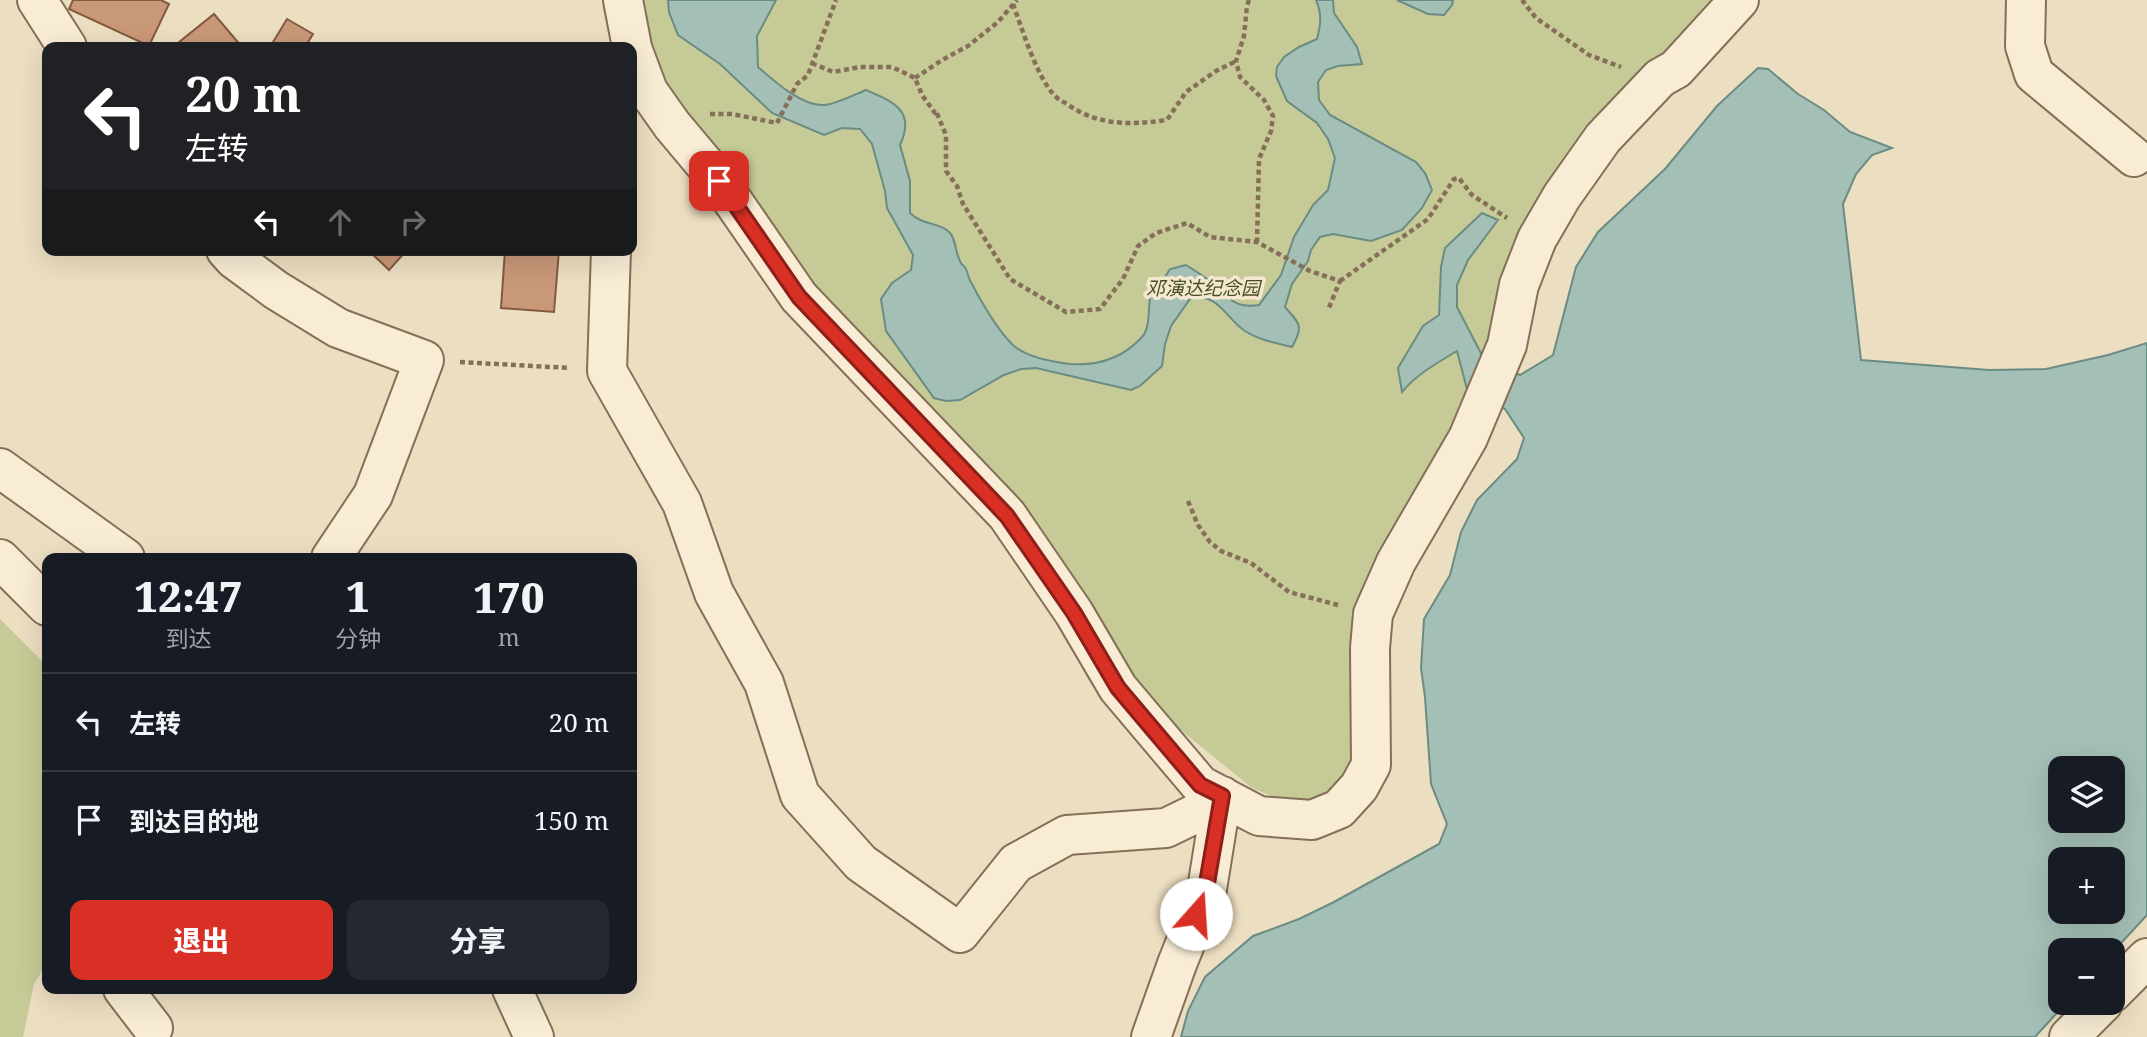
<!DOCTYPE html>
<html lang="zh">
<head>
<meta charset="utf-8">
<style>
	:root { --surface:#171b24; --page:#242831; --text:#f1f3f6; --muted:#9ea1a6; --line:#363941; --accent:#d93025 }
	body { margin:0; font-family:"Noto Serif","Noto Sans SC",serif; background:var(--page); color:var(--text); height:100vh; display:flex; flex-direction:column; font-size:26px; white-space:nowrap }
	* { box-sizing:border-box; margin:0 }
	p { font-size:23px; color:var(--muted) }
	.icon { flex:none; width:38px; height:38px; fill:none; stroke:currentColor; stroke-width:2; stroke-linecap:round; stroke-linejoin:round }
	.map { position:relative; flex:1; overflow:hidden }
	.drawer { position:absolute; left:42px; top:553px; width:595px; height:441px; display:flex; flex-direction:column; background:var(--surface); border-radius:14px; box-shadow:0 7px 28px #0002 }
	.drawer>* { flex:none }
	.guide { position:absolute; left:42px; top:42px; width:595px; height:214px; border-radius:14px; box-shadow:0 7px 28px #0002; background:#202124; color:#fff; overflow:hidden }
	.buttons { position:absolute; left:2048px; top:756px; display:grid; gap:14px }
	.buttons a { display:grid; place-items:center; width:77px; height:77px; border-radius:14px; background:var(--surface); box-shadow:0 7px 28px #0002; font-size:35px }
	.pin { position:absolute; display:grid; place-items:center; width:60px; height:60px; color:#fff; margin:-30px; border-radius:14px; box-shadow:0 4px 10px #0006 }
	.me { position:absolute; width:77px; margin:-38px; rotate:19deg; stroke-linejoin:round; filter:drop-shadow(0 0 5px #0008) }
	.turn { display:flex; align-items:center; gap:24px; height:147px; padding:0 28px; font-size:32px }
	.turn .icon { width:91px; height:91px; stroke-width:2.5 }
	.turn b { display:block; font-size:49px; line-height:60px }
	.lanes { display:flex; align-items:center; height:66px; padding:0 28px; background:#0003; justify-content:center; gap:35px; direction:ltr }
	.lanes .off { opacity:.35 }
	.eta { display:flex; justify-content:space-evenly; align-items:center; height:119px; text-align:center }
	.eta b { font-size:42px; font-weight:800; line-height:49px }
	.action { display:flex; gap:14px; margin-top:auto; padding:14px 28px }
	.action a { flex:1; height:80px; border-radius:14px; background:var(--accent); color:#fff; font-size:28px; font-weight:800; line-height:80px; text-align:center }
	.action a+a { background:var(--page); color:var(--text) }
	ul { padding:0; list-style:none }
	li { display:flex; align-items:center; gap:21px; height:98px; padding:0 28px; border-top:2px solid var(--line) }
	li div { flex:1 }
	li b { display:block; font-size:26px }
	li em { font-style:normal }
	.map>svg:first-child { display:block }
	.green { fill:#c5ca96 }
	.water { fill:#a4bfb6; stroke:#6b8c83; stroke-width:2; fill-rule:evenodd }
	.building { fill:#c99878; stroke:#835940; stroke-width:2 }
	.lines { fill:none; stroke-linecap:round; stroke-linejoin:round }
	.minor-casing { stroke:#856f59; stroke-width:42 }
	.path { stroke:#856f59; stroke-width:4.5; stroke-dasharray:5 3.5; stroke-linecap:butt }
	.minor { stroke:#f8ecd4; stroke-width:38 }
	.route-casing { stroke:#8d1f18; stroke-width:18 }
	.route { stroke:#d93025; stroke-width:12 }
	.labels { text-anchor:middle; stroke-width:7; stroke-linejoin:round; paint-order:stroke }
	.park-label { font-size:19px; font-style:italic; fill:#475124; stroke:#f4e9d0 }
</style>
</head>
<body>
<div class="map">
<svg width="2147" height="1037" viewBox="0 0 2147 1037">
	<rect width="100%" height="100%" fill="#ecdec1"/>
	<path class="green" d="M628,0h1094l-61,60 -192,337 -70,140 -43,229 -27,30 -37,8 -40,-16 -107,-87 -317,-390 -180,-238z
		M0,619l47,47v297l-13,21 -11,53h-23z"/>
	<path class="water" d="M668,0h108l-19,36 1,31c16,14 45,40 66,38 10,0 32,-11 42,-15 28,12 50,21 34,55l10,36v32c12,12 27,9 38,18 8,6 7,21 12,30 3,7 2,1 6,8 2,5 3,11 6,15 10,19 27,48 42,62 13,11 39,16 56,18 27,2 53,-6 72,-27 14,-15 -2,-55 23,-60l5,-8 16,-4c8,5 16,10 24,16 18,15 23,28 49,24l22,-30 13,-38 19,-32 15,-15 7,-32 -7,-19 -11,-16 -30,-22 -11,-25 1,-9 7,-10 15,-10 18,-8c4,-15 5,-25 -1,-39h17l1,13 23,34 5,17 -24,2 -12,4 -8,12 1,18 11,15 86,47 9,11 7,17 -10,18 -20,22 -31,11 -38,-7 -13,3 -9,13 -3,11 -16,23 -7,23c15,17 19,19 7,40 -16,-4 -33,-7 -47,-16 -20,-13 -26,-39 -55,-32l-19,27 -6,18 -3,22 -22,20 -9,4 -95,-22 -15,1 -17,6 -44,25 -14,1 -12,-3 -48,-67 -5,-32 11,-16 19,-13 2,-15 -26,-47 -2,-17 -13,-47 -12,-15 -18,-1 -18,7 -52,-22 -52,-49 -42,-29 -9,-23z
		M1397,0h56l-1,5 -8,10 -16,-1z
		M1758,68l10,1 30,25 26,16 26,22 42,16 -20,7 -16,19 -13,30 18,156 128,10 57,-1 62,-14 39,-12v572l-35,38v-3h-52v53h6l-31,34h-854l7,-26 17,-34 48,-41 46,-17 35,-17 105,-58 8,-20 -16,-40 -6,-87 -4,-29 3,-49 26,-44 11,-43 16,-32 40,-41 7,-21 -19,-29 -29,-14 -7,2 -12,-46c-20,12 -40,23 -55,41l-4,-24 25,-42 16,-11 2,-48 4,-19 37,-35 16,7 -30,40 -11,25v22l27,52 36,16 33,-20 23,-88 22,-35 67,-63 52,-63zM2060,768h52v53h-52zM2060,859h52v53h-52z"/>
	<path class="building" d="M73,0h88l8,4 -20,42 -80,-37z
		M214,14l28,33h-69z
		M287,19l26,15 -8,13h-35z
		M368,250h39l-18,20z
		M505,250h54l-5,62 -53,-4z"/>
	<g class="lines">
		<defs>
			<path id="minor" d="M37,0l30,47
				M623,0l9,47
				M2026,0l-1,46 9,28 100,83
				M632,48l16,43 24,34 47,56 80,116 208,218 67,98 44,75 82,97 59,31 53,4 27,-11 20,-22 12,-22 -1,-117 3,-34 23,-52 72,-124 39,-93 12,-60 18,-46 25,-43 41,-58 57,-60 16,-9 63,-69
				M226,250l8,9 42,31 62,38 86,32 -51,135 -42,63
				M611,250l-4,121 75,132 32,90 50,90 36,112 61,68 99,70 56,-70 51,-28 99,-7 41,-20 15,-12
				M0,468l125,90
				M0,559l47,47
				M123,989l30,39
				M512,989l22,48
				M2112,993l35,-35
				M1151,1037l26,-73 30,-75 15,-93
				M2069,1037l34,-34"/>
		</defs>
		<use href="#minor" class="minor-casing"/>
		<path class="path" d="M1249,0l-2,6 -3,30 -8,25 4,16 24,23 9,16 -2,15 -12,28 -2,83
			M1522,0l14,18 53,37 32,12
			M1013,4c10,27 22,68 40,90 3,4 9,7 14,10 31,22 63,21 100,16l19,-28 30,-21 20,-10
			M812,63l21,9 27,-5h32l23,11 7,17 13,18 1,-2 10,24v36l11,15 6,18 47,75 56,33 34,-3 23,-30 15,-33 18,-13 31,-10 23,14 47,5 53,29 30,10 -12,29
			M915,78l27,-18 26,-14 30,-24 19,-22
			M710,114h22l45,9 20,-39 11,-9 28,-75
			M1340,281l88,-62 26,-40 5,-1 13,17 35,23
			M460,362l110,6
			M1188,501l10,24 12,17 11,9 30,12 38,29 49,13"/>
		<use href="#minor" class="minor"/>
	</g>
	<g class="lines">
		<defs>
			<path id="route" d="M719,181l80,116 208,219 67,97 44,75 82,97 22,11 -16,93 -10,25"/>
		</defs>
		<use href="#route" class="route-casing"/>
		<use href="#route" class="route"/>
	</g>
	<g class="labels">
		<g class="park-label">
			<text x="1203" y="295">邓演达纪念园</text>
		</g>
	</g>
</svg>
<div class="buttons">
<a><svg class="icon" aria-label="layers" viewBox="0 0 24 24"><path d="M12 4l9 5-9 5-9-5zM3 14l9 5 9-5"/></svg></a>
<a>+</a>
<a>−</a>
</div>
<div class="pin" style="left:719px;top:181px;background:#d93025"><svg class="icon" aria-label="arrive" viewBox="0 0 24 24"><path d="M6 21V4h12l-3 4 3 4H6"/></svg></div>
<svg class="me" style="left:1196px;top:914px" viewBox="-20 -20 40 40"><circle r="19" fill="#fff"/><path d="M0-13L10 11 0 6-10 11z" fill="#d93025"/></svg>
<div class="guide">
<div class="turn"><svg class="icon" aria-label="left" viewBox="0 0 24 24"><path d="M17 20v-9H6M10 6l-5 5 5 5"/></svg><div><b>20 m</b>左转</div></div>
<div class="lanes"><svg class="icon" aria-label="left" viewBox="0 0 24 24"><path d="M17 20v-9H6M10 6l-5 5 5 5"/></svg><svg class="icon off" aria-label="ahead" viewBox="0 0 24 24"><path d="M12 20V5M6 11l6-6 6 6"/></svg><svg class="icon off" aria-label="right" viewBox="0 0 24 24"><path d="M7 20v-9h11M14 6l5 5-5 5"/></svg></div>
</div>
<section class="drawer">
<div class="eta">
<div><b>12:47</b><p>到达</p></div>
<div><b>1</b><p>分钟</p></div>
<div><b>170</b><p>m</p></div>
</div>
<ul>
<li><svg class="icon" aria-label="left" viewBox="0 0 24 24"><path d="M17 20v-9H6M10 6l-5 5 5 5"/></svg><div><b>左转</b></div><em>20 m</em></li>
<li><svg class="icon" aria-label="arrive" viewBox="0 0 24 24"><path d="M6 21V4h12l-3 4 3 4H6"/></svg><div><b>到达目的地</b></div><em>150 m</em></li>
</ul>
<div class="action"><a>退出</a><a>分享</a></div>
</section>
</div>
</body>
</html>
